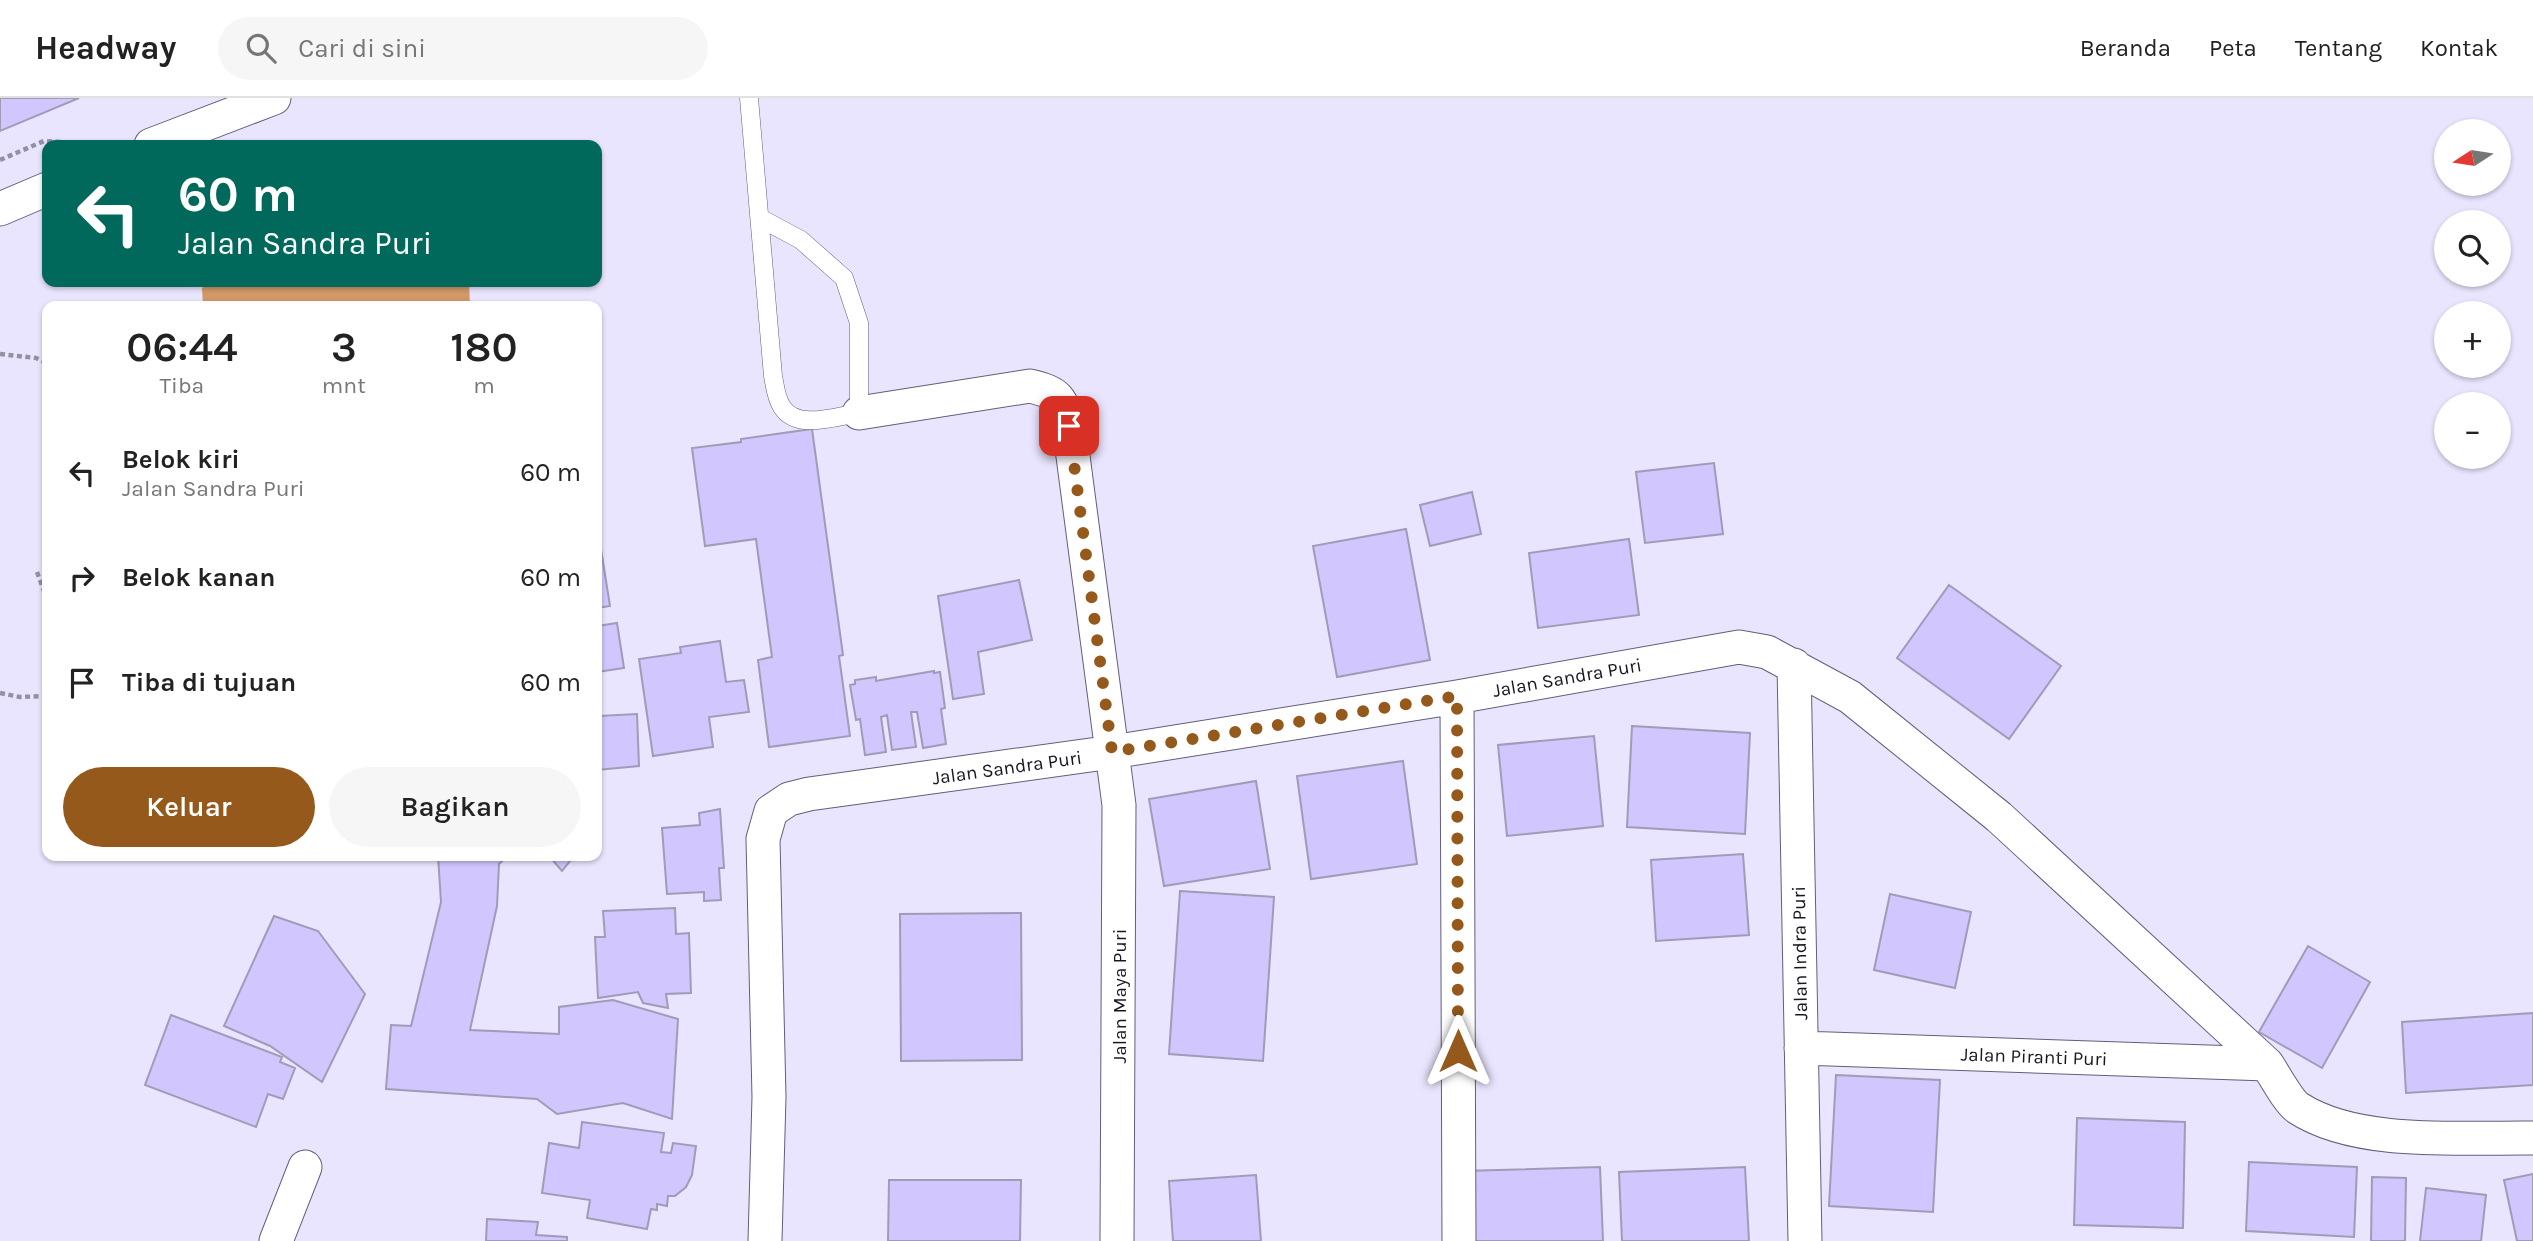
<!DOCTYPE html>
<html lang="id">
<head>
<meta charset="utf-8">
<style>
	:root { --surface:#fff; --page:#f6f6f6; --text:#222; --muted:#767676; --line:#e0e0e0; --accent:#95591b }
	body { margin:0; font-family:Karla,sans-serif; background:var(--page); color:var(--text); height:100vh; display:flex; flex-direction:column; font-size:26px; white-space:nowrap }
	* { box-sizing:border-box; margin:0 }
	p { font-size:23px; color:var(--muted) }
	.icon { flex:none; width:38px; height:38px; fill:none; stroke:currentColor; stroke-width:2; stroke-linecap:round; stroke-linejoin:round }
	.map { position:relative; flex:1; overflow:hidden }
	.sheet { position:absolute; left:42px; top:203px; width:560px; height:560px; display:flex; flex-direction:column; background:var(--surface); border-radius:14px; box-shadow:0 2px 5px #0004 }
	.sheet>* { flex:none }
	.guide { position:absolute; left:42px; top:42px; width:560px; height:147px; border-radius:14px; box-shadow:0 2px 5px #0004; background:#00695c; color:#fff; overflow:hidden }
	.needle { width:46px; rotate:258deg }
	.controls { position:absolute; left:2434px; top:21px; display:grid; gap:14px }
	.controls a { display:grid; place-items:center; width:77px; height:77px; border-radius:50%; background:var(--surface); box-shadow:0 2px 5px #0004; font-size:35px }
	.pin { position:absolute; display:grid; place-items:center; width:60px; height:60px; color:#fff; margin:-30px; border-radius:14px; box-shadow:0 4px 10px #0006 }
	.me { position:absolute; width:77px; margin:-38px; rotate:0deg; stroke-linejoin:round; filter:drop-shadow(0 0 5px #0008) }
	.turn { display:flex; align-items:center; gap:24px; height:147px; padding:0 21px; font-size:32px }
	.turn .icon { width:91px; height:91px; stroke-width:2.5 }
	.turn b { display:block; font-size:49px; line-height:60px }
	.eta { display:flex; justify-content:space-evenly; align-items:center; height:119px; text-align:center }
	.eta b { font-size:42px; font-weight:600; line-height:49px }
	.primary-button { display:flex; gap:14px; margin-top:auto; padding:14px 21px }
	.primary-button a { flex:1; height:80px; border-radius:42px; background:var(--accent); color:#fff; font-size:28px; font-weight:600; line-height:80px; text-align:center }
	.primary-button a+a { background:var(--page); color:var(--text) }
	ul { padding:0; list-style:none }
	li { display:flex; align-items:center; gap:21px; height:105px; padding:0 21px }
	li div { flex:1 }
	li b { display:block; font-size:26px }
	li em { font-style:normal }
	header { display:flex; align-items:center; gap:42px; box-sizing:border-box; height:98px; padding:0 35px; background:var(--surface); border-bottom:2px solid var(--line) }
	header strong { font-size:33px }
	nav { display:flex; gap:38px; margin-inline-start:auto; font-size:24px }
	.search { width:490px; height:63px; background:var(--page); display:flex; align-items:center; gap:18px; box-sizing:border-box; padding:0 24px; border-radius:38px; color:var(--muted); font-size:26px }
	.map>svg:first-child { display:block }
	.water { fill:#d29967 }
	.building { fill:#d1c6fd; stroke:#a19bb8; stroke-width:2 }
	.lines { fill:none; stroke-linecap:round; stroke-linejoin:round }
	.service-casing { stroke:#635e79; stroke-width:19 }
	.minor-casing { stroke:#635e79; stroke-width:35 }
	.path { stroke:#9390a3; stroke-width:4.5; stroke-dasharray:5 3.5; stroke-linecap:butt }
	.service { stroke:#fff; stroke-width:18 }
	.minor { stroke:#fff; stroke-width:33 }
	.route { stroke:#95591b; stroke-width:12; stroke-dasharray:0 21.6 }
	.labels { text-anchor:middle; stroke-width:7; stroke-linejoin:round; paint-order:stroke }
	.street-label { font-size:19px; fill:#181621; stroke:#fff }
</style>
</head>
<body>
<header>
<strong>Headway</strong>
<div class="search"><svg class="icon" aria-label="search" viewBox="0 0 24 24"><circle cx="10" cy="10" r="6"/><path d="M15 15l6 6"/></svg>Cari di sini</div>
<nav><a>Beranda</a><a>Peta</a><a>Tentang</a><a>Kontak</a></nav>
</header>
<div class="map">
<svg width="2533" height="1143" viewBox="0 0 2533 1143">
	<rect width="100%" height="100%" fill="#eae5fe"/>
	<path class="water" d="M214,184h255l1,24h-267l-1,-18z"/>
	<path class="building" d="M0,0h79l-79,33z
		M812,331l31,226 -4,1 11,80 -81,11 -11,-87 14,-3 -16,-118 -51,7 -13,-98 49,-6v-3z
		M1714,365l9,71 -78,9 -9,-71z
		M1472,394l9,42 -51,12 -10,-41z
		M597,426l13,82 -13,2z
		M1406,431l24,131 -93,17 -24,-131z
		M1629,441l10,76 -101,13 -9,-75z
		M1019,482l13,60 -54,12 6,42 -31,5 -15,-103z
		M1949,487l112,81 -52,73 -112,-81z
		M617,525l7,45 -27,4v-46z
		M720,543l6,41 18,-2 5,32 -40,5 4,30 -60,9 -14,-97 42,-6 -1,-6z
		M934,573v2l6,-1 5,36 -4,1 5,35 -23,4 -6,-36h-6l5,35 -24,3 -5,-35 -6,2 5,35 -21,3 -5,-36 -4,1 -6,-35 5,-1v-4l21,-3v4l5,-1z
		M597,575l2,43 38,-2 2,52 -42,4z
		M1632,628l118,7 -5,101 -118,-7z
		M1594,638l9,90 -96,10 -9,-91z
		M1403,663l14,103 -106,15 -14,-103z
		M1256,683l14,88 -106,17 -15,-87z
		M720,711l4,59h-5l2,32 -17,1v-9l-37,2 -5,-66 38,-3 -1,-12z
		M1743,756l6,81 -93,6 -5,-81z
		M438,758h69l-8,8 -2,42 -27,124 89,4v-27l54,-7 65,19 -6,100 -49,-16 -66,11 -20,-15 -151,-10 5,-64 20,1 30,-124z
		M549,758h25l-12,15z
		M1180,793l94,6 -11,164 -94,-7z
		M1890,796l81,18 -16,76 -81,-18z
		M675,810l1,26 13,-1 2,60 -25,1 2,14 -25,-5 -5,-11 -40,6 -3,-61h10l-2,-26z
		M1021,815l1,147 -121,1 -1,-147z
		M274,818l44,15 47,63 -43,88 -52,-36 -46,-20z
		M2308,848l62,36 -48,86 -63,-36z
		M2533,915v72l-127,8 -4,-71z
		M171,917l111,42 -2,5 15,6 -12,31 -15,-5 -12,33 -111,-42z
		M1836,977l104,5 -7,132 -104,-6z
		M2077,1020l108,4 -2,106 -109,-3z
		M582,1024l82,11 -3,19 10,1 2,-10 23,3 -4,29 -6,12 -11,9h-7l-1,10 -10,-2v6l-6,-1 -4,20 -60,-11 3,-18 -48,-7 7,-50 30,5z
		M2249,1064l108,5 -3,70 -108,-6z
		M1600,1069l3,74h-138l-3,-70z
		M1745,1069l4,74h-127l-3,-69z
		M2533,1076v67h-16l-13,-61z
		M1256,1077l5,66h-88l-4,-60z
		M2372,1079l34,1 -1,63h-34z
		M889,1082h132l-1,61h-132z
		M2426,1090l60,7 -5,46h-61z
		M487,1121l51,3 -2,13 31,2v4h-81z"/>
	<g class="lines">
		<defs>
			<path id="service" d="M749,0l24,278c2,10 3,22 9,31 15,24 55,9 77,6v-90l-15,-45 -43,-38 -41,-22"/>
			<path id="minor" d="M151,47l123,-47
				M0,111l47,-20
				M859,315l171,-27c29,7 31,12 39,40l50,379 -2,436
				M1794,567l11,576
				M1457,599l2,544
				M1801,950l466,16
				M276,1143l29,-74
				M765,1143l4,-144 -6,-258 8,-28 18,-12 20,-5 303,-42 345,-55 282,-50 28,5 83,45 149,120 268,247c8,12 21,37 31,44 60,39 166,29 235,30"/>
		</defs>
		<use href="#service" class="service-casing"/>
		<use href="#minor" class="minor-casing"/>
		<path class="path" d="M0,62l44,-19 70,4
			M0,256l36,4 11,5
			M37,474l10,27
			M0,595l20,4 27,-1"/>
		<use href="#service" class="service"/>
		<use href="#minor" class="minor"/>
	</g>
	<g class="lines">
		<path class="route" d="M1069,328l43,326 345,-56 1,355"/>
	</g>
	<g class="labels">
		<g class="street-label">
			<text transform="translate(1567 579) rotate(-10)" y="7">Jalan Sandra Puri</text>
			<text transform="translate(1007 669) rotate(-8)" y="7">Jalan Sandra Puri</text>
			<text transform="translate(1799 855) rotate(-91)" y="7">Jalan Indra Puri</text>
			<text transform="translate(1119 898) rotate(-90)" y="7">Jalan Maya Puri</text>
			<text transform="translate(2034 958) rotate(2)" y="7">Jalan Piranti Puri</text>
		</g>
	</g>
</svg>
<div class="controls">
<a><svg class="needle" viewBox="-14 -14 28 28"><path d="M0-13l5 13h-10z" fill="#e53935"/><path d="M0 13l5-13h-10z" fill="#767676"/></svg></a>
<a><svg class="icon" aria-label="search" viewBox="0 0 24 24"><circle cx="10" cy="10" r="6"/><path d="M15 15l6 6"/></svg></a>
<a>+</a>
<a>−</a>
</div>
<div class="pin" style="left:1069px;top:328px;background:#d93025"><svg class="icon" aria-label="arrive" viewBox="0 0 24 24"><path d="M6 21V4h12l-3 4 3 4H6"/></svg></div>
<svg class="me" style="left:1458px;top:953px" viewBox="-20 -20 40 40"><path d="M0-17L14 15 0 8-14 15z" fill="#95591b" stroke="#fff" stroke-width="4"/></svg>
<div class="guide">
<div class="turn"><svg class="icon" aria-label="left" viewBox="0 0 24 24"><path d="M17 20v-9H6M10 6l-5 5 5 5"/></svg><div><b>60 m</b>Jalan Sandra Puri</div></div>
</div>
<section class="sheet">
<div class="eta">
<div><b>06:44</b><p>Tiba</p></div>
<div><b>3</b><p>mnt</p></div>
<div><b>180</b><p>m</p></div>
</div>
<ul>
<li><svg class="icon" aria-label="left" viewBox="0 0 24 24"><path d="M17 20v-9H6M10 6l-5 5 5 5"/></svg><div><b>Belok kiri</b><p>Jalan Sandra Puri</p></div><em>60 m</em></li>
<li><svg class="icon" aria-label="right" viewBox="0 0 24 24"><path d="M7 20v-9h11M14 6l5 5-5 5"/></svg><div><b>Belok kanan</b></div><em>60 m</em></li>
<li><svg class="icon" aria-label="arrive" viewBox="0 0 24 24"><path d="M6 21V4h12l-3 4 3 4H6"/></svg><div><b>Tiba di tujuan</b></div><em>60 m</em></li>
</ul>
<div class="primary-button"><a>Keluar</a><a>Bagikan</a></div>
</section>
</div>
</body>
</html>
